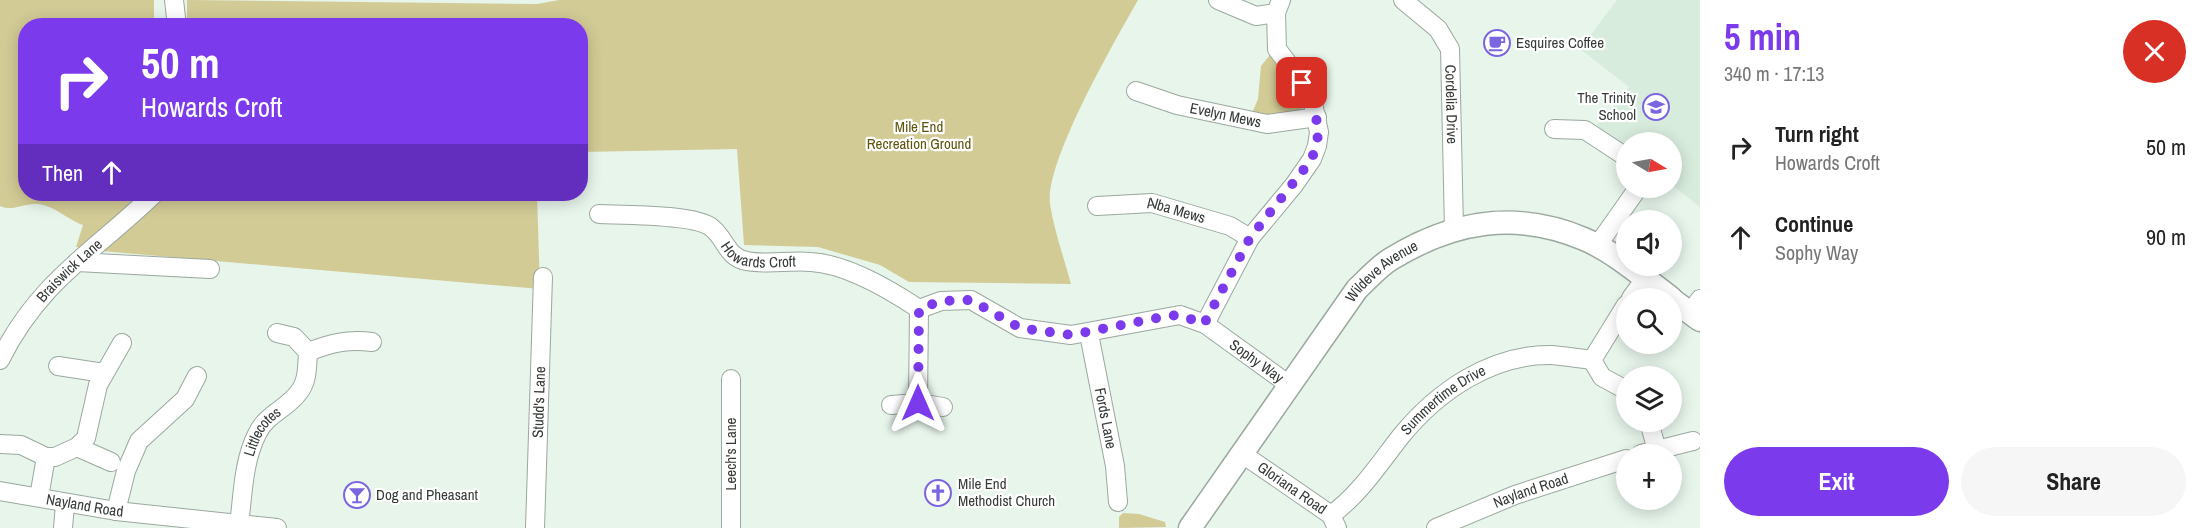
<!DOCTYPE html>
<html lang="en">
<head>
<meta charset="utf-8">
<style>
	:root { --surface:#fff; --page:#f6f6f6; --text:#222; --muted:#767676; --accent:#7c3aed }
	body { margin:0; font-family:"Archivo Narrow",sans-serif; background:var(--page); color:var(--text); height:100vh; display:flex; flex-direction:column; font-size:22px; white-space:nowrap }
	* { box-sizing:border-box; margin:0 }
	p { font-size:20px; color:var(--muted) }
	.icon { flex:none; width:33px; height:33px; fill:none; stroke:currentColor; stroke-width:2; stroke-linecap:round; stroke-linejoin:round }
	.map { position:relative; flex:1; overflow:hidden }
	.panel { display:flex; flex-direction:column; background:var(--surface); width:510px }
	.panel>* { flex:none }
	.guide { position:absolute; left:18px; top:18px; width:570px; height:183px; border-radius:24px; box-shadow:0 3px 15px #0003; background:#7c3aed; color:#fff; overflow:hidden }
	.needle { width:39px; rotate:100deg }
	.controls { position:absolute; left:1616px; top:132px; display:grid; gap:12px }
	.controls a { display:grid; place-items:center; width:66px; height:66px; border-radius:50%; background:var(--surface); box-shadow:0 3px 15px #0003; font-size:30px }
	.pin { position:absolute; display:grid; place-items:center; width:51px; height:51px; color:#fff; margin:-26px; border-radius:12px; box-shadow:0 3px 9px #0006 }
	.me { position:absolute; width:66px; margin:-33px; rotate:0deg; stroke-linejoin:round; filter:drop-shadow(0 0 4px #0008) }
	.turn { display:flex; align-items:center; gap:21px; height:126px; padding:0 24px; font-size:27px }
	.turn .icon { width:78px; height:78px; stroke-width:2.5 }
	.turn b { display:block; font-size:42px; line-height:51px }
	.then { display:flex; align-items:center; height:57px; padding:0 24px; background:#0003; gap:12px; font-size:22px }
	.round { display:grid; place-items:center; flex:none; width:63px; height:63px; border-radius:32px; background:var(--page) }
	.summary { display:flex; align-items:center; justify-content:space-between; height:102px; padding:0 24px }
	h1 { font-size:36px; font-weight:700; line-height:45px; color:var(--accent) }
	.cta { display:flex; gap:12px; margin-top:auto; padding:12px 24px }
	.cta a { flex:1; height:69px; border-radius:36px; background:var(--accent); color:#fff; font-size:24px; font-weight:700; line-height:69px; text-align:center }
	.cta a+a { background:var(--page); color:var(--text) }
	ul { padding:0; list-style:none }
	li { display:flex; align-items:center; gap:18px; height:90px; padding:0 24px }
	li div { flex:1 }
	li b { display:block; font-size:22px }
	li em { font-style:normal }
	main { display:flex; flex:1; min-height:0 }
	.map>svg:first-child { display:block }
	.built { fill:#d8ecdd }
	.green { fill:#d3cb96 }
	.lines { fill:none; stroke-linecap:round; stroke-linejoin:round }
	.minor-casing { stroke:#9ba89e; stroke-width:20 }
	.major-casing { stroke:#9ba89e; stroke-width:25 }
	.minor { stroke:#fff; stroke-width:18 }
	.major { stroke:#fff; stroke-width:22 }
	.route { stroke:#7c3aed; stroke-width:10; stroke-dasharray:0 18 }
	.labels { text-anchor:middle; stroke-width:4.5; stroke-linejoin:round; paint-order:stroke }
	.poi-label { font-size:15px; fill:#363b37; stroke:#fff; text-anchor:start }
	.street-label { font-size:15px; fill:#363b37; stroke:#fff }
	.park-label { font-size:15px; fill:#5e540d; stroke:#fff }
</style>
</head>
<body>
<main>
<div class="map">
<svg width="1700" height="528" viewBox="0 0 1700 528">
	<rect width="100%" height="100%" fill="#e7f5eb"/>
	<path class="built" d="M1617,0h83v207l-29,-23v-42h-45v8l-30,-23 33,-40 -49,-38z"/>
	<path class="green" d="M0,0h154v22l12,3 -140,1v168h113l-55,54 -8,-1 7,-22c-15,-5 -29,-20 -46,-21 -13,-1 -25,8 -37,2z
		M187,0l350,4 22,-4h579c-23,41 -93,161 -88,204 4,26 14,54 21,80l-162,-2 -29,-17 -62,-18 -74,-2 -7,-96 -156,3 -1,-126 -393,-1z
		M1273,51l30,43 2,11c-10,12 -40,14 -52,6l5,-12 3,-33z
		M164,194h373l3,95 -439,-38z
		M1123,513l16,1 26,8 1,5 -47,1v-11z"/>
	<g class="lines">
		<defs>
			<g id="minor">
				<path d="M174,0l3,26"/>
				<path d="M1218,0l38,16 20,-3"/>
				<path id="s1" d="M1403,0l35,29 12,20 4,180"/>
				<path id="s2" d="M1136,91l41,14 90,19 50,-7"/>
				<path d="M1554,129l31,1 41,27"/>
				<path id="s3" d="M1097,206l55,-3 78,23 20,12"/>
				<path id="s4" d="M599,214c23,1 98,0 113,14 14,11 15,30 35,33 20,4 43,-1 64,1 36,2 78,27 108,47l22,-8 30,-1 49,28 51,7 109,-20 25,9 83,60"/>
				<path d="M1597,246l41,-58"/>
				<path d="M77,262l133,7"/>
				<path d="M1631,298l14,-19"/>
				<path d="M1626,305l-34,55 10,17 24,13"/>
				<path d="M1690,313l10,-14"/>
				<path d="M1205,324l45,-86 44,-53 18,-26 5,-13 2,-14 -8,-38 -34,-45 -1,-36 5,-13"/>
				<path id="s5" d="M1089,334l26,132 3,36"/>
				<path d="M308,352c23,-9 40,-13 64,-10"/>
				<path id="s6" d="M0,360c39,-79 94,-108 154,-166"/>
				<path d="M58,366l46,7"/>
				<path d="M731,379v149"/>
				<path d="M918,403l1,-94"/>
				<path d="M891,405l27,-2 25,4"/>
				<path d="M1649,422l8,28"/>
				<path d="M0,444l21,1 25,12h9l22,-10 9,-9 12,-53 24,-42"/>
				<path d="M77,447l34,15"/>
				<path id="s7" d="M1241,453l90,62 6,13"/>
				<path d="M1641,454l52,-13"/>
				<path id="s8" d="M0,491l116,20 161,17"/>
				<path d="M39,497l7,-40"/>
				<path d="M116,511l10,-40 13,-30 46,-42 12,-23"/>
				<path id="s9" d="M1331,515c29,-21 48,-51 70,-79 36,-44 90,-82 150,-81 13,1 27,3 41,5"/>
				<path id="s10" d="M239,525c4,-31 4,-63 18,-91 9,-20 30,-25 42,-42 9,-11 8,-27 9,-40l-14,-15 -17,-4"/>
				<path d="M63,528l2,-24"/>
				<path id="s11" d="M535,528l8,-251"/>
				<path id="s12" d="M1436,528l79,-33 111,-36"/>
			</g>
			<g id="major">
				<path d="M1671,299l29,21"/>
				<path id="s13" d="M1190,528l167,-239c11,-10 22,-23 34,-30 62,-38 125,-49 193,-20 31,13 60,39 87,59"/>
			</g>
		</defs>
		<use href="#minor" class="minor-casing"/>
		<use href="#major" class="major-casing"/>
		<use href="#minor" class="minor"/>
		<use href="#major" class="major"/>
	</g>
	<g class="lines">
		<path class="route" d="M918,403l1,-94 22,-8 30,-1 49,28 51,7 96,-19 13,-1 24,9 46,-86 62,-79 7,-27 -8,-38 -9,-11"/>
	</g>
	<defs>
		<symbol id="cafe-ring" viewBox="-11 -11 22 22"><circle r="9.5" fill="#fff" stroke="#7b65e0" stroke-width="1.5"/><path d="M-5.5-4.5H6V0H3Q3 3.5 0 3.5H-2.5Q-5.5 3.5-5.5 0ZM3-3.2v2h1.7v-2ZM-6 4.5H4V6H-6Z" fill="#7b65e0"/></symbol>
		<symbol id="school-ring" viewBox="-11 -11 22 22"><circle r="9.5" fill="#fff" stroke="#7b65e0" stroke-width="1.5"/><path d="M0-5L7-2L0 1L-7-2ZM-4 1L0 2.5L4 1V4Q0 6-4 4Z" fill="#7b65e0"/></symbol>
		<symbol id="church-ring" viewBox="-11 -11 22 22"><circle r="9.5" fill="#fff" stroke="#7b65e0" stroke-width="1.5"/><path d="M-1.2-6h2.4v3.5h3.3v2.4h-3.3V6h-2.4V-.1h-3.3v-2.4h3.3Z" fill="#7b65e0"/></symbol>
		<symbol id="bar-ring" viewBox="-11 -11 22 22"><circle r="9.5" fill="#fff" stroke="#7b65e0" stroke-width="1.5"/><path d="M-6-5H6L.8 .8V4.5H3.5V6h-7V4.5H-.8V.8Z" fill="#7b65e0"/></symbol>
	</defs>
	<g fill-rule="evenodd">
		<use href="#cafe-ring" x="1482" y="28" width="30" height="30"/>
		<use href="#school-ring" x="1641" y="92" width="30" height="30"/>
		<use href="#church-ring" x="923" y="478" width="30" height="30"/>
		<use href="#bar-ring" x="342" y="480" width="30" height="30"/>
	</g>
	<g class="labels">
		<g class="poi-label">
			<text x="1516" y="48">Esquires Coffee</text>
			<text x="1636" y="103" text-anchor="end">The Trinity<tspan x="1636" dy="17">School</tspan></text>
			<text x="958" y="489">Mile End<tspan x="958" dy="17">Methodist Church</tspan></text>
			<text x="376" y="500">Dog and Pheasant</text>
		</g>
		<g class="street-label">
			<text dy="5" stroke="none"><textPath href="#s1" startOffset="124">Cordelia Drive</textPath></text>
			<text dy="5" stroke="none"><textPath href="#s2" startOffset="93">Evelyn Mews</textPath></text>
			<text dy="5" stroke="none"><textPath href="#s3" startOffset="80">Alba Mews</textPath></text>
			<text dy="5" stroke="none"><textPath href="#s4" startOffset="174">Howards Croft</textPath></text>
			<text dy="5" stroke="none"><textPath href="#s6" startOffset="114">Braiswick Lane</textPath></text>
			<text dy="5" stroke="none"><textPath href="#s13" startOffset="322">Wildeve Avenue</textPath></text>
			<text dy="5" stroke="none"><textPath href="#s4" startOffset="710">Sophy Way</textPath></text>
			<text dy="5" stroke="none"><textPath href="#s11" startOffset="126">Studd's Lane</textPath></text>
			<text dy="5" stroke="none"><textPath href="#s9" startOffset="162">Summertime Drive</textPath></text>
			<text dy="5" stroke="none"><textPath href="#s5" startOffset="86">Fords Lane</textPath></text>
			<text dy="5" stroke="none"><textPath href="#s10" startOffset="98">Littlecotes</textPath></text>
			<text transform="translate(731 454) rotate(-90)" y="5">Leech's Lane</text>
			<text dy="5" stroke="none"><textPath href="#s7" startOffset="62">Gloriana Road</textPath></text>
			<text dy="5" stroke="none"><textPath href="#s12" startOffset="102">Nayland Road</textPath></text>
			<text dy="5" stroke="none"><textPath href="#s8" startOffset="86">Nayland Road</textPath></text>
		</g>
		<g class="park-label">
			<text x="919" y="132">Mile End<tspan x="919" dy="17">Recreation Ground</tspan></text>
		</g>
	</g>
</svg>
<div class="controls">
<a><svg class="needle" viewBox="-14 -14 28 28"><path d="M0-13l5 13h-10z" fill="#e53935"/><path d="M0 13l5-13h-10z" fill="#767676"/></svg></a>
<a><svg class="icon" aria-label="sound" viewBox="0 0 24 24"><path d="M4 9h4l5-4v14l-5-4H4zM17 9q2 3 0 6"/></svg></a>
<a><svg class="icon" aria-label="search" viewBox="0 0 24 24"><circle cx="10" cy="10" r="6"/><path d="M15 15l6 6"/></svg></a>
<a><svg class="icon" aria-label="layers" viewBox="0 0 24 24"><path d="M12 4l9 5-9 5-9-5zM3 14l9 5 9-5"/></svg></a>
<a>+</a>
</div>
<div class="pin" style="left:1302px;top:83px;background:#d93025"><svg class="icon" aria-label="arrive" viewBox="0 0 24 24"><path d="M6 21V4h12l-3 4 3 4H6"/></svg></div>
<svg class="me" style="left:918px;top:403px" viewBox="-20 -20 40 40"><path d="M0-17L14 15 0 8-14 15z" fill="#7c3aed" stroke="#fff" stroke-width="4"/></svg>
<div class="guide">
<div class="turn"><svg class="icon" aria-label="right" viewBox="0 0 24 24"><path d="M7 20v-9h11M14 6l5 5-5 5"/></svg><div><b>50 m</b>Howards Croft</div></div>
<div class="then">Then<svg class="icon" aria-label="ahead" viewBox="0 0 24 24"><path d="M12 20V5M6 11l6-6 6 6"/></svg></div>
</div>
</div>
<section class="panel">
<div class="summary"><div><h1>5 min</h1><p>340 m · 17:13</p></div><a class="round" style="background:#d93025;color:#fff"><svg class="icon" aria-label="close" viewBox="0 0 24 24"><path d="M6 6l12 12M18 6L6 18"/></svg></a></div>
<ul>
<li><svg class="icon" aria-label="right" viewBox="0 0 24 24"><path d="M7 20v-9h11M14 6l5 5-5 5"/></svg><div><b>Turn right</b><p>Howards Croft</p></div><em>50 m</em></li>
<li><svg class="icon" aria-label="ahead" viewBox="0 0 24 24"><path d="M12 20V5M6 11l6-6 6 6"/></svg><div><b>Continue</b><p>Sophy Way</p></div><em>90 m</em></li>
</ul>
<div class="cta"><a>Exit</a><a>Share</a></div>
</section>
</main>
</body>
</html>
